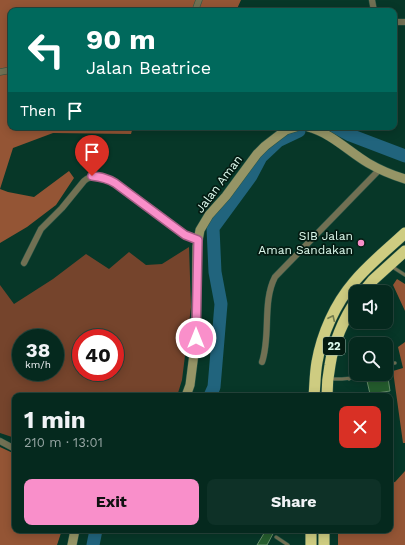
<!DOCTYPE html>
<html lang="en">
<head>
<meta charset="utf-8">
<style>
	:root { --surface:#05291e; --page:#0e3127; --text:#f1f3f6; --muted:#97a6a4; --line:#26453c; --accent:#f98fca }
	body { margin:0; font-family:"Work Sans",sans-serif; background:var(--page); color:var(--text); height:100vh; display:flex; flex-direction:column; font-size:15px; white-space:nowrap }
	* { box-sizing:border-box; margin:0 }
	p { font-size:13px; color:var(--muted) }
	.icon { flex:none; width:22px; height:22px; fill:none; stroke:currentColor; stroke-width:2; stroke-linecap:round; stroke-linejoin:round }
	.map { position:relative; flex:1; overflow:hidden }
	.sheet { position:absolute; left:12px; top:393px; width:381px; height:140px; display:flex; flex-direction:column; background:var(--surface); border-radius:8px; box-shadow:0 2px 10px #0003,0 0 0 1px var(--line) }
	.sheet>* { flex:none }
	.banner { position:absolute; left:8px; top:8px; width:389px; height:122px; border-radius:8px; box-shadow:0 2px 10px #0003,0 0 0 1px var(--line); background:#00695c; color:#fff; overflow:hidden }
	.buttons { position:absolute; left:349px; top:285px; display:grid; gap:8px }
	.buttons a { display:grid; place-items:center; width:44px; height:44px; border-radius:8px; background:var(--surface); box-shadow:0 2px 10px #0003,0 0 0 1px var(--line); font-size:20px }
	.speed { position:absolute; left:12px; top:329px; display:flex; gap:8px; font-size:20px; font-weight:700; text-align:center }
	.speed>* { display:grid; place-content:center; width:52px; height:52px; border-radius:50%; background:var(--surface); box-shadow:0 2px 10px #0003,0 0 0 1px var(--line); line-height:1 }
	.speed small { font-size:10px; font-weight:400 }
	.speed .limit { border:6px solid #d22; background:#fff; color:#111 }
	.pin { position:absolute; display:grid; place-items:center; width:34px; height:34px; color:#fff; margin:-41px -17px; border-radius:50% 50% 50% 0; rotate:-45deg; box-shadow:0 0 4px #0007 }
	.pin .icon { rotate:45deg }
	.me { position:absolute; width:44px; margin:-22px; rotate:0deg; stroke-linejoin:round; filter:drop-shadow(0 0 3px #0008) }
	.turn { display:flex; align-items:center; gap:14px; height:84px; padding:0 12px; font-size:18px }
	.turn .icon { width:52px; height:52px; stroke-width:2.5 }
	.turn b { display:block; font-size:28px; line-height:34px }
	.then { display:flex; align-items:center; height:38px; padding:0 12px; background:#0003; gap:8px; font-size:15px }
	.round { display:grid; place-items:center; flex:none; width:42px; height:42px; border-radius:8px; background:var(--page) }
	.headline { display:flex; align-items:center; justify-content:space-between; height:68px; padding:0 12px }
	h1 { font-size:24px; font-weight:700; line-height:30px }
	.button { display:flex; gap:8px; margin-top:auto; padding:8px 12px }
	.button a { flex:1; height:46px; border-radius:8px; background:var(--accent); color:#111; font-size:16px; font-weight:700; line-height:46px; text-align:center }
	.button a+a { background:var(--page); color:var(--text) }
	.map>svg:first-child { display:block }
	.green { fill:#75442c; fill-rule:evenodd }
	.forest { fill:#945535 }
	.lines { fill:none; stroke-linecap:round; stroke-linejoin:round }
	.river { stroke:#21647d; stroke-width:13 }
	.building { fill:#255d2e; stroke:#668e6a }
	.lane-casing { stroke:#295647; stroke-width:4 }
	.street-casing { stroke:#295647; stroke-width:7 }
	.secondary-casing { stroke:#295647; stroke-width:10 }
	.highway-casing { stroke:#295647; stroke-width:12 }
	.lane { stroke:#717053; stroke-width:3 }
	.street { stroke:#717053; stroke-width:6 }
	.secondary { stroke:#969566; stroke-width:9 }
	.highway { stroke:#cecc81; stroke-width:11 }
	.oneway { stroke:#737c4f }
	.route-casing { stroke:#a25d83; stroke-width:10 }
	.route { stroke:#f98fca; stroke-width:7 }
	.poi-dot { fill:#f98fca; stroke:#041b12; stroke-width:1.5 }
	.labels { text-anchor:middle; stroke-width:3.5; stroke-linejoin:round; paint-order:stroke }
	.shield { fill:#041b12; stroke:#9bb6ab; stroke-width:1 }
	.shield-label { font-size:11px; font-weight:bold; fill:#dcf9ec }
	.street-label { font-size:12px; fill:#dcf9ec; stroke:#041b12 }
	.poi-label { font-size:12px; fill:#dcf9ec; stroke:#041b12; text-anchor:end }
</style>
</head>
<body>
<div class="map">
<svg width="405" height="545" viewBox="0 0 405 545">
	<rect width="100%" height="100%" fill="#073728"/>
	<path class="green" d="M189,247l2,60 -9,73 -4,13 -3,3h-160v42l-15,-5v-148l14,19 39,-25 33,-25 23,15 20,-17 17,13 16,-1zM21,338h34v34h-34zM81,338h34v34h-34z"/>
	<path class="forest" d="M0,0h241l-5,11h-225v116h122l-2,7 -78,-1 -40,15 -13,41 8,3 26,5 35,-26 5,7 -18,27 -29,22 -27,16z
		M397,279l8,5v27l-12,-26z
		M405,342v101h-2l-10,-72 10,-3 -5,-21z
		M0,447l15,7v76h47l-5,15h-57z
		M405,471v74h-67v-15h52v-47l5,-1z"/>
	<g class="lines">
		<path class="river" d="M335,127l15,8 55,21
			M210,396l4,-9 7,-83 -6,-32 -2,-44 38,-52 10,-19 17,-16 21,-10
			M93,545l3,-15"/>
	</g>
	<path class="building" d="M388,378l2,13 -20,3 -3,-13z
		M266,530h9l-8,15h-10z"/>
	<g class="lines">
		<defs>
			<path id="lane" d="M391,266l14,9
				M386,364l9,-1
				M330,379h12l39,-4
				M349,379l7,-6
				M390,478h1
				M276,537l12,8"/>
			<path id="street" d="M372,0l2,11
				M195,11l4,-11
				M394,22h11
				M0,72l11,-2
				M24,263l17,-34 21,-21 22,-27c9,-8 22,-4 31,2l70,52 13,5
				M262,362c9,-26 0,-60 13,-85l105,-108
				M0,441l15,8"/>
			<path id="secondary" d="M308,127c23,6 40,24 60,36 12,7 24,12 37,16
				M186,396l4,-11 6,-47 1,-92 3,-16 9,-15 17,-19 31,-42 8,-8 13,-10 8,-6 10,-3
				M72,545l3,-15"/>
			<path id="highway" d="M363,292l10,-12 32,-29
				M314,396c1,-11 1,-23 3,-34 5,-28 18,-58 37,-80 15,-18 34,-33 51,-49
				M327,396c0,-10 1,-21 3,-31 3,-21 14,-47 26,-64
				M324,530v15
				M311,545v-15"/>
		</defs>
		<use href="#lane" class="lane-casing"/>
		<use href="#street" class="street-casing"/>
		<use href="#secondary" class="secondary-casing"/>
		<use href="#highway" class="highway-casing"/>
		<use href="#lane" class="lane"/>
		<use href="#street" class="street"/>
		<use href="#secondary" class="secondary"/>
		<use href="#highway" class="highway"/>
	</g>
	<defs><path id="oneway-chevron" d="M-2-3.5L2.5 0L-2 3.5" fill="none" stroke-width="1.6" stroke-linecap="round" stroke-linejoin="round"/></defs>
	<use class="oneway" href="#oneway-chevron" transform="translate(332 318) rotate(-65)"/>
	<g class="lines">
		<defs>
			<path id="route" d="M92,176c9,1 15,2 23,7l70,52 13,5 -2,98"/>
		</defs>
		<use href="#route" class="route-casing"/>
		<use href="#route" class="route"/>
	</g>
	<circle class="poi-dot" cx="361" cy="243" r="4"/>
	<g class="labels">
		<rect class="shield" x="323" y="337" width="22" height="18" rx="3"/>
		<g class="shield-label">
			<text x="334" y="350">22</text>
		</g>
		<g class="street-label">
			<text transform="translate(219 184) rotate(-53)" y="4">Jalan Aman</text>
		</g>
		<g class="poi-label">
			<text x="353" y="240">SIB Jalan<tspan x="353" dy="14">Aman Sandakan</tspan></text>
		</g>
	</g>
</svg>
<div class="buttons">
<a><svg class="icon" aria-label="sound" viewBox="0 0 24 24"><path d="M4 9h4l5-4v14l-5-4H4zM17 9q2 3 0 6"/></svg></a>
<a><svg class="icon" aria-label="search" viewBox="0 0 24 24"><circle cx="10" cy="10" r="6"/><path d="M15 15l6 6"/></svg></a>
</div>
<div class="speed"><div>38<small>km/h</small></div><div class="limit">40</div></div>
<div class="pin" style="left:92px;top:176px;background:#d93025"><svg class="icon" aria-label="arrive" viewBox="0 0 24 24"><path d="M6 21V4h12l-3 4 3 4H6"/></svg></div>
<svg class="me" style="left:196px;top:338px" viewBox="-20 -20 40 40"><circle r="17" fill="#f98fca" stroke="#fff" stroke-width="3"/><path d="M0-11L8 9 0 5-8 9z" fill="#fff"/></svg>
<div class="banner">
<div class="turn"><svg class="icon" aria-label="left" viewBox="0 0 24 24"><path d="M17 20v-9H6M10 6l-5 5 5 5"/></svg><div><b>90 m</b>Jalan Beatrice</div></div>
<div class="then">Then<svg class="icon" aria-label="arrive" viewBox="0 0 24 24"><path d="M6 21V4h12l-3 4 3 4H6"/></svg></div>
</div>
<section class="sheet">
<div class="headline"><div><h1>1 min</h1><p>210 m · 13:01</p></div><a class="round" style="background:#d93025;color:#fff"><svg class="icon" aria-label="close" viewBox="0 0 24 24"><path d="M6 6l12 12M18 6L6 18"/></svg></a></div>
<div class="button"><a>Exit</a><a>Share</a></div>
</section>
</div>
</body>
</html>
